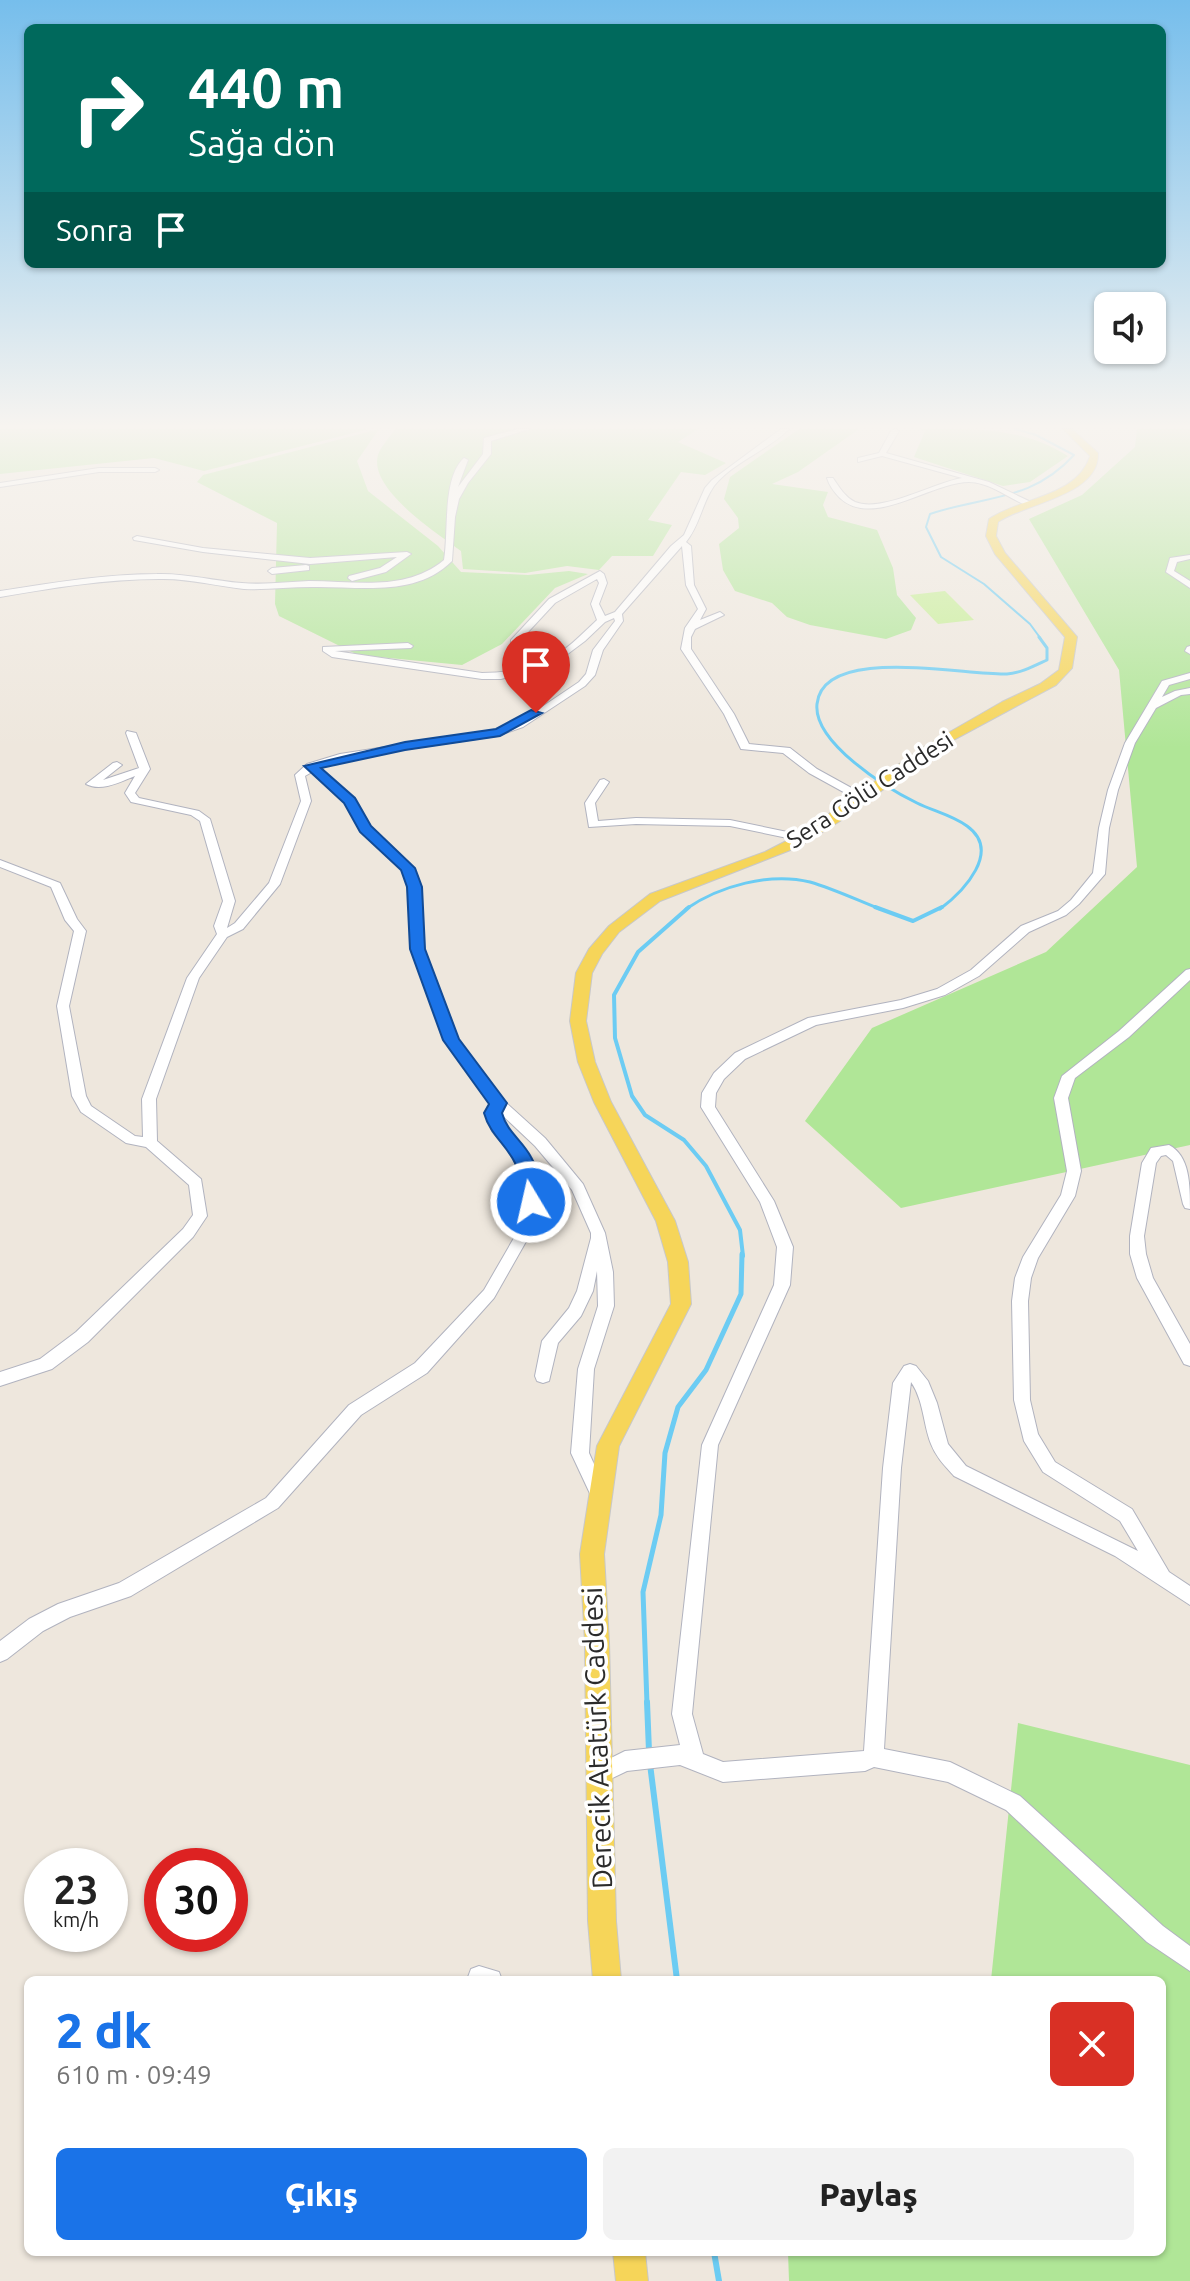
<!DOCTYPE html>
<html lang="tr">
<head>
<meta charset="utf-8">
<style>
	:root { --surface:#fff; --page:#f2f2f2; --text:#222; --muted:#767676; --accent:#1a73e8 }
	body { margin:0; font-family:Ubuntu,sans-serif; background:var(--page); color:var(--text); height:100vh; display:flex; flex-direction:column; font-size:30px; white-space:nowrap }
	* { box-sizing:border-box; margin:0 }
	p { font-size:26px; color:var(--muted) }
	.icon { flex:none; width:44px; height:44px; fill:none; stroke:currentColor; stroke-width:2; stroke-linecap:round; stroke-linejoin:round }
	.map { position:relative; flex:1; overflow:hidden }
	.panel { position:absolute; left:24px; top:1976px; width:1142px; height:280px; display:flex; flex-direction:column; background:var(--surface); border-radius:12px; box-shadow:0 2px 6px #0004 }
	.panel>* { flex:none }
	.top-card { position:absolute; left:24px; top:24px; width:1142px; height:244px; border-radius:12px; box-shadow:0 2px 6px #0004; background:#00695c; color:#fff; overflow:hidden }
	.controls { position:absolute; left:1094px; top:292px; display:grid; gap:16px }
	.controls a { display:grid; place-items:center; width:72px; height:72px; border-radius:12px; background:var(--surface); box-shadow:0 2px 6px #0004; font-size:40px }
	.speed { position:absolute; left:24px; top:1848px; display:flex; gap:16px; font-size:40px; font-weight:700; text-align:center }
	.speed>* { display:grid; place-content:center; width:104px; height:104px; border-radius:50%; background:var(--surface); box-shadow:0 2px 6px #0004; line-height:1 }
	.speed small { font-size:20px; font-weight:400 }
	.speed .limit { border:12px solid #d22; background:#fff; color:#111 }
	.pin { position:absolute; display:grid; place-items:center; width:68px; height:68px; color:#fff; margin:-82px -34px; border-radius:50% 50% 50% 0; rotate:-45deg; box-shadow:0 0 8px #0007 }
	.pin .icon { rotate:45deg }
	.me { position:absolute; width:88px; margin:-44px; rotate:351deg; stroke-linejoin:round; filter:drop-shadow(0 0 6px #0008) }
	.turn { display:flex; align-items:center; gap:28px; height:168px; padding:0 32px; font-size:36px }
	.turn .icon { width:104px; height:104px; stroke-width:2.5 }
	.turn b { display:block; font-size:56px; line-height:68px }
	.then { display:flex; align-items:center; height:76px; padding:0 32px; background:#0003; gap:16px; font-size:30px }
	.round { display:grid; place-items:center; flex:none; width:84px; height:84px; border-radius:12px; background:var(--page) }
	.headline { display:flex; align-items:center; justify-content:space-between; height:136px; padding:0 32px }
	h1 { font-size:48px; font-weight:800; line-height:60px; color:var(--accent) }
	.primary-button { display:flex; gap:16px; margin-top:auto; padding:16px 32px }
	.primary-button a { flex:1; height:92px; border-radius:12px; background:var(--accent); color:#fff; font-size:32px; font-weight:800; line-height:92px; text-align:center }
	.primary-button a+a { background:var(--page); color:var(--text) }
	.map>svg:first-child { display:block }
	.green { fill:#b0e697 }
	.pitch { fill:#c5ee93 }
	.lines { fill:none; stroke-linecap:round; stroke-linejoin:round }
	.stream-far4 { stroke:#6cccf3; stroke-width:2 }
	.stream-far3 { stroke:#6cccf3; stroke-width:3 }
	.stream-far2 { stroke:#6cccf3; stroke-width:4 }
	.stream-far1 { stroke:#6cccf3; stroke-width:5 }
	.stream { stroke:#6cccf3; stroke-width:6 }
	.minor-casing { stroke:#b1b3bf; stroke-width:2 }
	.major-casing { stroke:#c8c8c8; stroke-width:2 }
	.minor { fill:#fff; fill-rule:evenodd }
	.major { fill:#f6d559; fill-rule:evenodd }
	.route { fill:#1a73e8; stroke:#114b97; stroke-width:2 }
	.labels { text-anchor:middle; stroke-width:7; stroke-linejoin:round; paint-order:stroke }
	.street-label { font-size:24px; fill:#2b2b2b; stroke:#fff }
	.near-street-label { font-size:28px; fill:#2b2b2b; stroke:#fff }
</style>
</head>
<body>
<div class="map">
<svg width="1190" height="2281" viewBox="0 0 1190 2281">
	<rect width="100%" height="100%" fill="#eee7dd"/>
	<path class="green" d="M0,429h369l-165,42 -50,-13 -154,16z
		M379,429l-22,32 11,30 70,55 23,26 67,3 41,-4 19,3 -33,14 -53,56 -40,21 -104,-10 -79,-39 -4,-12 2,-81 -80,-41 6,-7z
		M395,429h303l-20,13 48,21 -21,12 -24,-3 -33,48 24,5 -19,31h-41l-13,14 -32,-4 -42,7 -62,-4 -2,-18c-23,-17 -93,-62 -83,-96 3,-9 12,-18 17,-26z
		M799,429h60l-61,43 -26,12 56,8 -5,13 5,12 49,13 16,38 4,27 19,23 -5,12 -25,9 -76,-14 -23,-8 -15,-14 -37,-12 -12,-21 -4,-26 20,-16 -1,-10 -14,-19 6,-22z
		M919,429c54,0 101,-3 149,27l-38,26 -27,4 -89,-29 11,-26z
		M1137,429h53v716l-289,63 -96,-87 67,-93 174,-76 91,-85 -18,-197 -90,-151 53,-24 53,-48z
		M1018,1723l172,42v516h-401l-1,-29h374v-272h-171z"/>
	<path class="pitch" d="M945,591l29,29 -36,4 -28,-29z"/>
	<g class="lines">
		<path class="stream-far4" d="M1015,429l21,6 38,20c-43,47 -88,40 -144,59l-4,13 15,30 43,27 46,40 11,15"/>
		<path class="stream-far3" d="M686,909c33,-23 84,-37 124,-27 24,7 47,18 70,27
			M940,909c24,-18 62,-58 27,-83 -15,-11 -34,-15 -50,-23 -31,-15 -104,-61 -100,-99 6,-60 148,-28 190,-30 14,-1 27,-8 40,-14v-12l-8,-11"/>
		<path class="stream-far2" d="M689,907l-51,45 -24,43 1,43 17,58 13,19 39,25 22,26 34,64 3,26
			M875,907l38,14 29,-14"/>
		<path class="stream-far1" d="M647,1704l-4,-112 18,-77 4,-62 13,-46 28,-37 35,-76 1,-40"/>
		<path class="stream" d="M647,1702l2,49
			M650,1764l27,216
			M714,2252l5,29"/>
		<defs>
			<path id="minor" d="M518,429h11l-38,12v13l-23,29 -9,16 -4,18 -3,44c-37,37 -93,25 -140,26 -23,0 -45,3 -68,2 -28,-3 -56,-11 -85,-10 -53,0 -107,9 -159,18v-6c52,-8 105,-17 157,-17 29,-1 57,7 85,9 23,2 45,-1 67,-2 47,0 96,11 135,-21 5,-29 -2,-82 20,-102l4,2 -10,27 25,-33 1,-16z
				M781,429h8c-22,22 -56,33 -75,57 -12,17 -14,39 -28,56l5,4 3,39 12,24 -6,11 20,-8 4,3 -29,14 -4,8v12l43,65 15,30 41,4 27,21 49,27v4h-8l-49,-27 -26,-20 -42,-4 -17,-35 -43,-65 4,-21 13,-19 -12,-24 -4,-39 -60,68 1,7 -20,29 -8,25 -10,11 -62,41 -26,9 -131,19 -47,13 35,31 16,28 43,41 8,19 3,62 33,90 46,61 42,38 38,46 22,49 8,39 1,34 -20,63 -5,84 19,42 -3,5 -6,3 -6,-3 -22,-47 7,-84 20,-63 -1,-35 -4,20 -12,25 -23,27 -9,38 -6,2 -6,-2 -2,-5 7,-35 27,-33 8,-17 14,-53v-5l-19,-43 -37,-44 -35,-33 4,13 25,32 8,21 1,23 -6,29 -38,67 -67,75 -66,42 -83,93 -147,88 -61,21 -27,14 -36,28 -7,3v-21l29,-22 29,-15 61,-21 147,-85 83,-93 66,-42 69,-73 34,-59 6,-29 -1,-23 -7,-19 -24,-29 -6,-18 5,-10 -47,-63 -32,-91 -3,-62 -7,-18 -41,-38 -15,-28 -34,-31 -7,4 6,25 -31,83 -37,45 -16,8 -28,41 -43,121 1,42 44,38 6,37 -14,21 -105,105 -36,27 -52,17v-14l40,-13 36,-27 107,-103 10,-14 -4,-30 -43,-38 -20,-4 -45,-31 -9,-16 -15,-90 17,-75 -9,-11 -14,-33 -51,-20v-7l60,23 17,36 9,12 -17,75 17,90 5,10 44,30 8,1 -1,-38 45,-121 30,-44 -3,-8 9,-25 -23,-80 -9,-6 -60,-13 -6,-9 10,-17c-15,6 -34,16 -49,8l27,-21 4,-1 5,3 -19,15 36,-12 -13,-35 1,-2 9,2 14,36 -15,24 4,5 60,13 11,8 25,82 -8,27 8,-5 34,-40 32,-82 -6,-26 12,-11 33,-10 155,-24 32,-13 52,-35 7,-8 7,-24 22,-29 -1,-3 -9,4 -20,19 -32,24 -52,14h-19l-150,-22 -9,-6v-4l85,-4 5,3 -2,2 -76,3 147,22c20,0 46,-3 64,-12 19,-9 36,-27 51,-41l-6,-16 8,-21 -2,-4 -42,24 -38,41h-6v-4l38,-41 51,-28 4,3 3,9 -8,21 6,12 10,-4 56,-66 13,-11 21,-47 7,-8z
				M895,429l4,2 -13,22 103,29 44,21 -7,2c-18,-7 -37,-23 -57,-23 -38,0 -96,47 -129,16 -6,-6 -11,-13 -13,-20h6c6,9 12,19 22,24 27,11 78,-19 107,-24l-80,-22 -24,6v-4l21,-5 12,-22z
				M99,468h56l4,2 -4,2h-56l-99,15v-4z
				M137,536l66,12 107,10 97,-6 4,2 -25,18 -34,9 -4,-3 1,-2 31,-8 17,-11 -87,7 -107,-12 -69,-12 -1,-2z
				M1190,555v4l-13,3 -3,9 16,10v7l-24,-16 4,-14z
				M306,565l3,1v4l-37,4 -4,-3 4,-3z
				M1190,646v8l-5,-3 2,-4z
				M1190,673v6l-21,6 -7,12 13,-6 15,-3v6l-9,1 -25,13 -21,35 -17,47 -9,38 -4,46 -26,30 -13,11 -37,17 -50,44 -34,19 -42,13 -87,17 -71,34 -21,20 -8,14 -1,14 59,94 19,46 -3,38 -72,160 -26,269 11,40 20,8 141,-11 19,-283 10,-85 11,-17 6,-2 6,2 12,15 9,22 11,41 18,22 172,85 -18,-30 -77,-49 -19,-31 -10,-41 -2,-99 3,-23 8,-21 38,-62 6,-24 -13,-73 8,-22 57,-45 67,-61 4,-1v11l-61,57 -54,41 -7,20 13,73 -6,25 -37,62 -7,20 -3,23 2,99 8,34 17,28 77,47 37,63 21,14v19l-75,-49 -161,-80c-9,-10 -18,-19 -23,-32 -8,-20 -7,-43 -20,-62l-10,86 -17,281 66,13 70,34 143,130 27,20v25l-43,-29 -141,-132 -58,-28 -74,-15 -9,4 -142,11 -43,-17 -53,6 -27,13 -7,-3 -3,-7 3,-7 32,-16 55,-6 -8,-31 30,-269 72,-160 3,-38 -17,-45 -59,-95 1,-14 12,-20 21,-20 73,-35 93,-18 36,-11 34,-19 50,-44 37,-15 13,-11 22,-27 6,-45 9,-38 17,-47 37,-62z
				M604,779l5,3 -14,21 3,18 38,-3 94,2 72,15 6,3 -6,3 -72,-15 -94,-2 -47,3 -4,-24 15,-23z
				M1169,1145c21,11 21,40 21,64l-5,-1 -2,-4 -10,-43 -7,-6 -5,1 -5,7 -12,73 2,18 7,24 37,66v22l-6,-2 -47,-86 -7,-24v-18l12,-73 9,-15z
				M479,1966l20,6 3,8h-33l-1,-3 3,-8z"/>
			<path id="major" d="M1063,429h9l26,24c2,42 -72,50 -100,69l-2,14 9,17 72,84 -5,31 -16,17 -112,60 -104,76 -42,26 -138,54 -41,31 -17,22 -10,19 -6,48 9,41 16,40 64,119 13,41 3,42 -72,142 -15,108 5,88 7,279 5,59h-28l-5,-59 -3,-279 -5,-88 17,-108 74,-142 -3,-42 -12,-41 -62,-119 -16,-40 -8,-41 6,-48 13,-24 20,-23 41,-32 115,-42 37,-19 120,-85 80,-46 38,-18 19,-14 6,-33 -70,-83 -9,-18 3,-17c33,-22 88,-22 101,-63z
				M613,2252h32l3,29h-32z"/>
		</defs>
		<use href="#minor" class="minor-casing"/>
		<use href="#major" class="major-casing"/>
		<use href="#minor" class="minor"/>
		<use href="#major" class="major"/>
	</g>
	<linearGradient id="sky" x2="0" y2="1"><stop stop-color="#76beec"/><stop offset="0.57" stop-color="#f7f4f0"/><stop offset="1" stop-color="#f7f4f0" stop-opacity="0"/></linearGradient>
	<rect width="1190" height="748" fill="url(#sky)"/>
	<path class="route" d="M531,710l11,3 -42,23 -95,14 -84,18 34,30 16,28 44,42 7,19 3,62 34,90 48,64 -5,10c5,19 20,27 29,44 8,14 8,29 9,45l-9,7 -10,-7c0,-14 0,-26 -6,-39 -9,-19 -25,-28 -31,-50l5,-9 -46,-64 -33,-91 -3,-62 -6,-17 -41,-38 -16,-29 -40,-37 101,-24 91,-13z"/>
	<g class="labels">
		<g class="street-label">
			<text transform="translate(870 790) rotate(-33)" y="8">Sera Gölü Caddesi</text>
		</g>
		<g class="near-street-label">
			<text transform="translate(597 1738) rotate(-92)" y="10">Derecik Atatürk Caddesi</text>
		</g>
	</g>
</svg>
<div class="controls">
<a><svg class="icon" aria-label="sound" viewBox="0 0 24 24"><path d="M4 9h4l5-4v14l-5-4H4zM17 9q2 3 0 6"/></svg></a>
</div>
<div class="speed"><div>23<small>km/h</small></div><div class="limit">30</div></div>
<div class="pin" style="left:536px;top:713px;background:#d93025"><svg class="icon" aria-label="arrive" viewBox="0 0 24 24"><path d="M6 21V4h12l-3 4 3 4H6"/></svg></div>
<svg class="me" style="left:531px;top:1202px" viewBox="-20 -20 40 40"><circle r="17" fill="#1a73e8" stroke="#fff" stroke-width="3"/><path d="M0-11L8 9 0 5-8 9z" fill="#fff"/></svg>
<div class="top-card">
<div class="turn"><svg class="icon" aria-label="right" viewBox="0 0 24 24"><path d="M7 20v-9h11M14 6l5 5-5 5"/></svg><div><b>440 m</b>Sağa dön</div></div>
<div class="then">Sonra<svg class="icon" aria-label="arrive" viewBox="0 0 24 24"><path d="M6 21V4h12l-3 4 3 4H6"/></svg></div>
</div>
<section class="panel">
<div class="headline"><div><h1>2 dk</h1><p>610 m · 09:49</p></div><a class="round" style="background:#d93025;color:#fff"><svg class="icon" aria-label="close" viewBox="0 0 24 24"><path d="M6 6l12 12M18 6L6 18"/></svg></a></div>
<div class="primary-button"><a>Çıkış</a><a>Paylaş</a></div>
</section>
</div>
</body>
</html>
